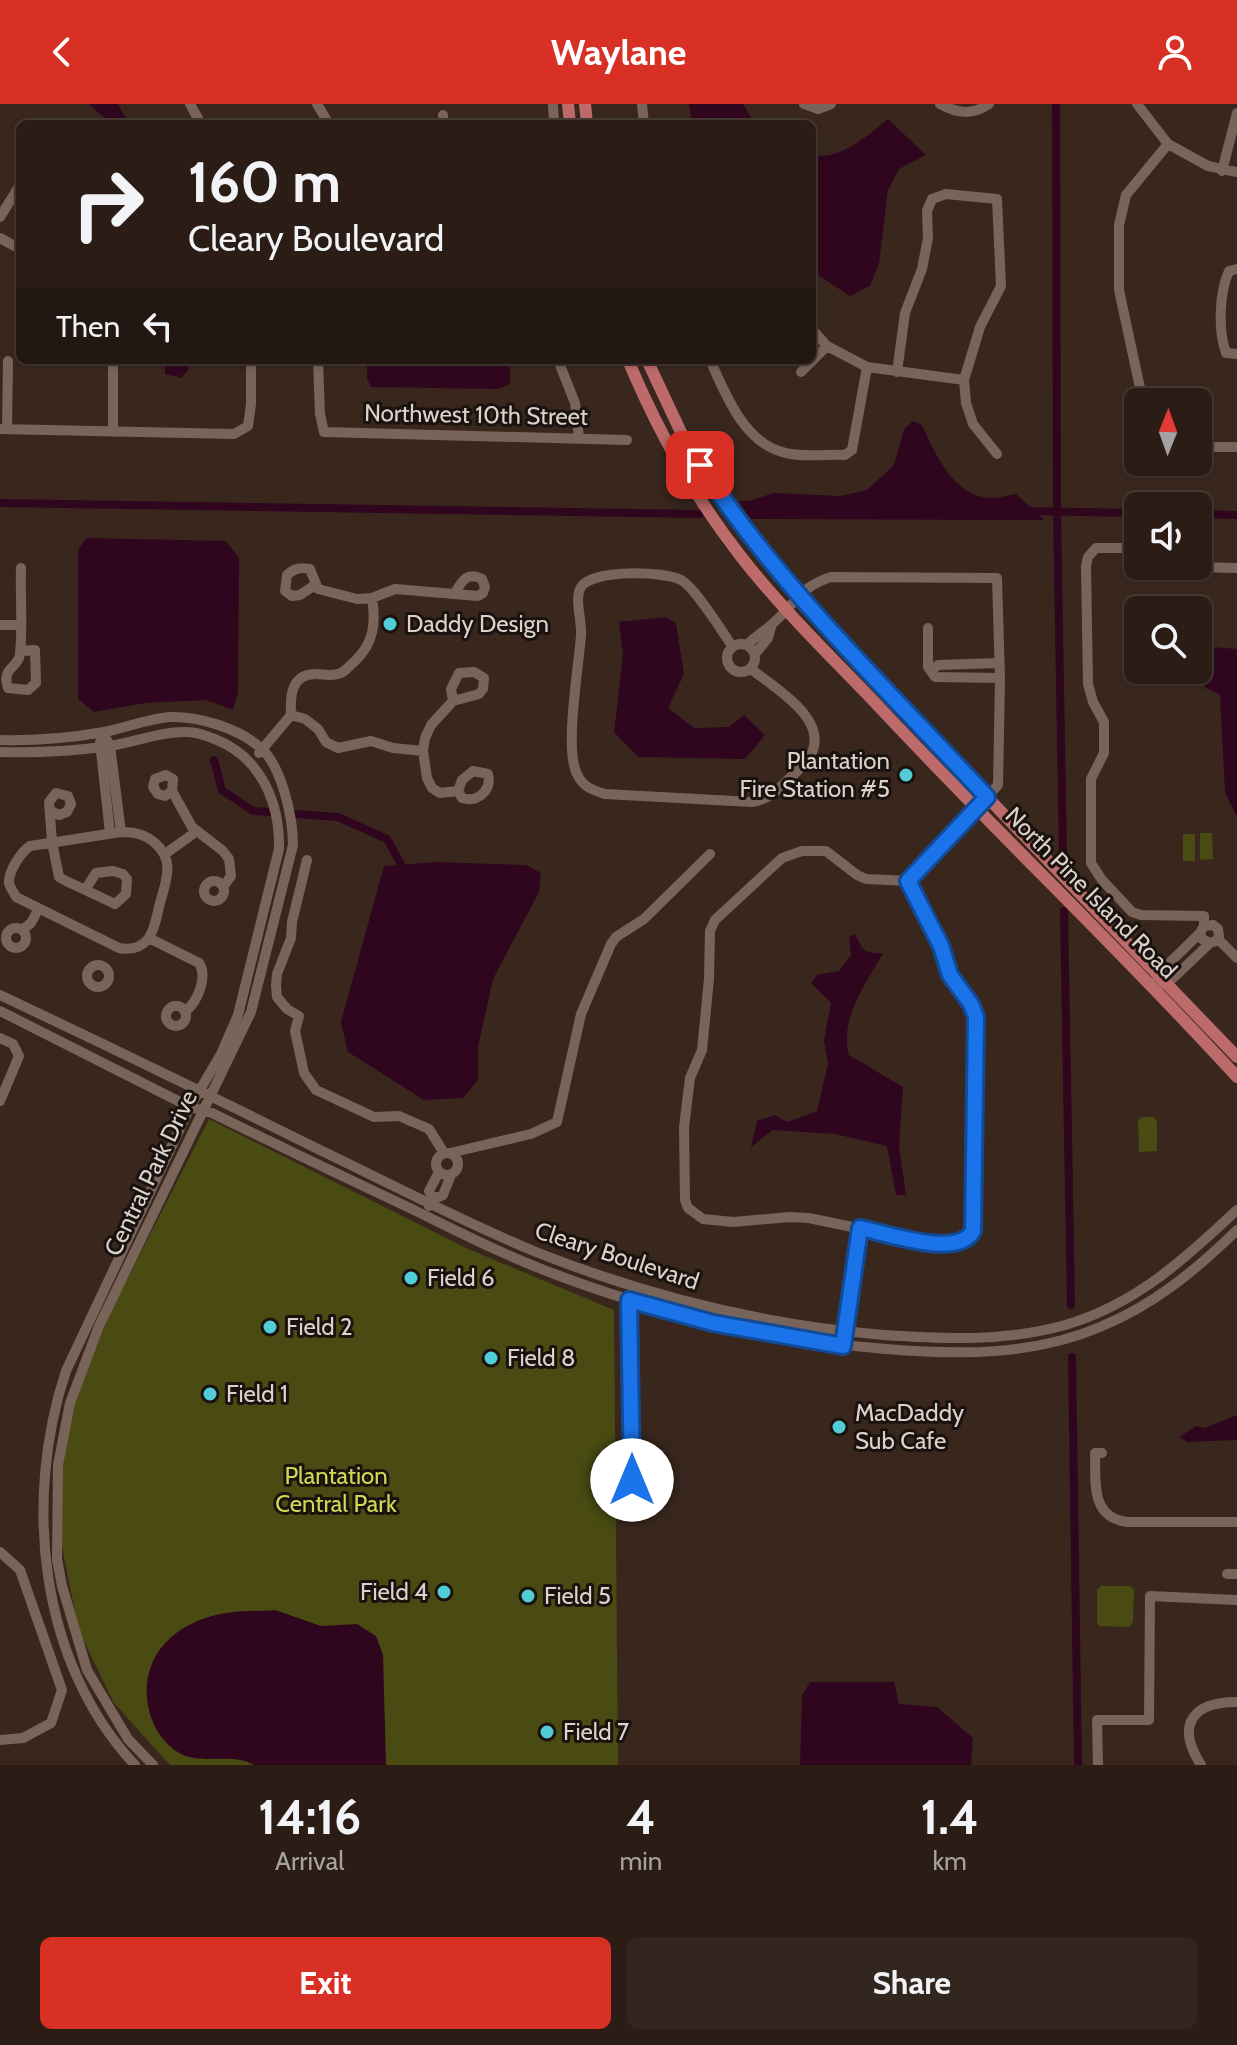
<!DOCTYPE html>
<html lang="en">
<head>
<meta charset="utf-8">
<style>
	:root { --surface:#2b1d16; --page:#33261f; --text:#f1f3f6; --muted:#a6a2a1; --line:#473b35; --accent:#d93025 }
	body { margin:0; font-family:Cabin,sans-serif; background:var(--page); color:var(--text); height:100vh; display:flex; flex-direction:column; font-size:30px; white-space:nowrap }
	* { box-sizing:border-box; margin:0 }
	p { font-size:26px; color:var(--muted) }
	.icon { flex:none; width:44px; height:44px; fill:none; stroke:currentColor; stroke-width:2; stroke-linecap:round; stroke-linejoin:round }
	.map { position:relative; height:1661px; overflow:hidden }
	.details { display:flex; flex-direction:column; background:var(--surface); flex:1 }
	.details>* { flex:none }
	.top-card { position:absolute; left:16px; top:16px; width:800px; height:244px; border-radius:12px; box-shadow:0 2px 6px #0004,0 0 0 2px var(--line); background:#2b1d16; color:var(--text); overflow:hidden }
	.needle { width:52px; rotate:1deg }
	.controls { position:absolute; left:1124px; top:284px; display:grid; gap:16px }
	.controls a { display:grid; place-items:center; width:88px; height:88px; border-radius:12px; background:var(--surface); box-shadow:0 2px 6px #0004,0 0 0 2px var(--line); font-size:40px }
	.pin { position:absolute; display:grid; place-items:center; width:68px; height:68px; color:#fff; margin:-34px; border-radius:16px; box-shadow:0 4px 12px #0006 }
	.me { position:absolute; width:88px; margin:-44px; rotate:0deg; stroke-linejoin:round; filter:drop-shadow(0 0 6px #0008) }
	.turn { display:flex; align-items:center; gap:28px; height:168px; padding:0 40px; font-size:36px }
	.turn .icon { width:104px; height:104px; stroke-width:2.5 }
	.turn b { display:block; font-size:56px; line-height:68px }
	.then { display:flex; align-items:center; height:76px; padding:0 40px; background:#0003; gap:16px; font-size:30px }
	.eta { display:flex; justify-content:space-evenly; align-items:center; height:136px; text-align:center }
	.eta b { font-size:48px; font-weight:800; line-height:56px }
	.button { display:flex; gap:16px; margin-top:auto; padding:16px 40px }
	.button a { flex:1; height:92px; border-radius:12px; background:var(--accent); color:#fff; font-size:32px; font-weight:800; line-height:92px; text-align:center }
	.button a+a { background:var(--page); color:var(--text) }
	header { display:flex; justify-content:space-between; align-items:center; height:104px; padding:0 40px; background:var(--accent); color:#fff; font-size:36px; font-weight:800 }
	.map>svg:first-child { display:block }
	.green { fill:#494b12 }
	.water { fill:#2f061e }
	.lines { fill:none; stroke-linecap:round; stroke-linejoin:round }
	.canal { stroke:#2f061e; stroke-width:8 }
	.minor { stroke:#786459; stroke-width:10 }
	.major { stroke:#bd6b6a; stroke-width:12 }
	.route-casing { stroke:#114b97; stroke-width:20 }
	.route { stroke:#1a73e8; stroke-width:14 }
	.poi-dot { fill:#52ccd6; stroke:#1a120e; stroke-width:3 }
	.labels { text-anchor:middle; stroke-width:6; stroke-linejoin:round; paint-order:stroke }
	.street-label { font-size:24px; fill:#ddd1cb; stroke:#1a120e }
	.poi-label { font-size:24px; fill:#ddd1cb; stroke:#1a120e; text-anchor:start }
	.park-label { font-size:24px; fill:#d3d754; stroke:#1a120e }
</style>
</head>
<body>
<header><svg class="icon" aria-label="back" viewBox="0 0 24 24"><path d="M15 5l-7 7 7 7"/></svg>Waylane<svg class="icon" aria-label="person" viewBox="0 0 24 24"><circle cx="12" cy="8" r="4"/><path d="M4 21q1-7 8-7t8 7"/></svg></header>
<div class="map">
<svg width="1237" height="1661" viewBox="0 0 1237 1661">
	<rect width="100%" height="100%" fill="#39271e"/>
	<path class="green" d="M1200,729h12l1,26 -13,1z
		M1183,730h12v27h-12z
		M1141,1013h13l3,5v29l-18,1 -1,-32z
		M209,1015l257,129 148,62 4,455h-448l-56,-62 -35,-72 -18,-89 -1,-72 13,-67 38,-92z
		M1101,1482h29l4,4 -1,32 -4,5 -29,-1 -3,-3v-33z"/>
	<path class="water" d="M89,0h29l11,20h-18z
		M689,0h54l12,20h-63z
		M888,15l38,36 -27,14 -11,21 -9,73 -9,23 -20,10 -38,-25v-116c28,6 56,-20 76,-36z
		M165,256h24l-1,10 -7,8 -16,-4z
		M367,256h138l5,9v15l-12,5 -127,-2 -4,-8z
		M913,317l9,4c13,28 31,71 68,73 7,1 18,-3 26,-4l28,26 -293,-1 -13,-18h11l25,-8 66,3 27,-6 27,-25 10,-36z
		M86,434l140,3 13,17 -1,134 -5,18 -27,-10 -61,3 -51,9 -16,-13v-148z
		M666,513l10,6 8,51 -16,34 26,20 35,-1 15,-12 21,20 -20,24 -107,-2 -24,-25 9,-77 -4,-33z
		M1199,518l13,25 25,2v168l-12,-24 -5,-98 -14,-7 -12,-18h4z
		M436,758l90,3 15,8 -2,19 -46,87 -15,68v33l-15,18 -39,2 -76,-48 -7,-30 43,-156z
		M855,830c7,16 10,20 28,19 -17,31 -44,65 -34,102l54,32 -4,59 7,49h-10l-9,-49 -52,-12 -62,-4 -22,17 6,-26 18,-6 12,7 30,-11 11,-47 -4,-24 7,-37 -20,-20 6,-8 22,-4 12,-16 -2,-18z
		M1237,1311v25l-50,2 -8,-5 17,-11 9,2z
		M275,1506l46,16 36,-2 19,12 7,19 3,110h-132c-21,-13 -51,0 -73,-11 -20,-11 -32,-33 -34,-56 -4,-48 34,-78 79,-85 16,-3 33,-1 49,-3z
		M810,1578h84l5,22 38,3 36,31 -2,27h-171l2,-69z"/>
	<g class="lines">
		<path class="canal" d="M1056,0l1,407 6,346
			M0,399l700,11
			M1026,407l112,2
			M1198,410l39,1
			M214,656l8,30 31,21 18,1
			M295,710l43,3 49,22 14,25
			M1064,807l7,394
			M1072,1253l6,408"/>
		<path class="minor" d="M190,0l11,20
			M317,0l12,20
			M553,0l1,20
			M642,0l2,20
			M804,0l14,5 13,-5
			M940,0c17,9 32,12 49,0
			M1137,0l31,40 40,22 29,6
			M443,11l1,9
			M1222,67l15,-58
			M0,113l20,-32
			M0,134l20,11
			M1237,165l-8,2c-10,22 -11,59 -3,82l11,1
			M812,225l15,17 40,21 97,13
			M318,256l2,54 4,18 303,8
			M558,256l17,43 4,35
			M710,256c15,33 33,81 72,92 18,6 44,2 63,3l7,-5 15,-83
			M801,268l26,-26
			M897,268l8,-59 17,-44 6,-31 -1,-27 5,-12 14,-5 51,5 4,87 -21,41 -16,53 2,23 7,21 24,30
			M1143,298l-24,-112v-65l7,-30 42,-51
			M0,325l234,5 14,-8 3,-22v-44
			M7,325l1,-68
			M113,328v-72
			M1198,343h39
			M1138,444h-42l-8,9 -2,9 2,118 5,18 11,20v31l-13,26v84l11,17 30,32 9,3 63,1v10l-4,7 2,6 8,4 6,-2 3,-5 -1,-7 -5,-4 -9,1
			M1153,462l84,2
			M315,481l-15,10 -8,1 -7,-5 2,-16c8,-7 13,-8 23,-6l8,20 39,10 15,-1 23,-9 83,7 5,-3 2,-6 -3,-8c-15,-8 -20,2 -27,14
			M0,521h19
			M928,524v39l7,10 65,1
			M727 554a14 14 0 1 1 28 0a14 14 0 1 1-28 0Z
			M747,541c8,-8 16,-13 24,-20 23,-19 28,-38 60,-48l166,1 3,100 -2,107 -90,96 33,65 9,29 21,29 5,13 -3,214 -10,10 -25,4 -129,-27 -20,-1 -56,5 -30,-3 -15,-11 -3,-8 -1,-73 6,-49 12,-28 7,-71 1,-48 5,-11 67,-62 20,-7h24l31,24 9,4 42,2
			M733,543c-10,-14 -39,-61 -52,-67 -17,-9 -89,-11 -100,7 -7,12 1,33 0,48 -2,31 -17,114 -4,139 6,13 15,16 28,20l147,8c19,-3 26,-13 40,-26 5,-5 13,-11 17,-18 24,-37 -34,-70 -58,-89
			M20,547l15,-1 1,33 -8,7 -20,-2c-7,-21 10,-19 12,-34 3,-27 0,-58 1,-86
			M755,550l13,-16 4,-14
			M931,567l7,-6 61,-2
			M453,597l-2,-12 8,-16 15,-1 10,6 -1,11 -4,5 -26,7 -22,24 -6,13 -2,13 4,27 5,10 8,5 18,-2 4,7c16,5 30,-8 26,-24l-15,-3 -11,9 -4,11
			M291,611c-1,-19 0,-41 25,-41 8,0 17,3 25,-1 5,-2 10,-9 14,-12 19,-18 21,-38 17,-63
			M291,611l14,4 13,10 8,13 12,6 33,-7 22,7 30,3
			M0,636c35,1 70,-2 104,-8 21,-4 44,-13 65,-15 30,-1 69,11 92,31 21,19 32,70 32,97l-42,167 -152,314 -29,77 -12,62 -1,94 5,27 25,84 41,69 25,26
			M107,636l3,6 11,86
			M100,638l10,91
			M0,648c36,1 74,-1 110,-6 26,-4 51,-15 78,-14 10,0 19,4 29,8 44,18 63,63 62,109l-41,166 -17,39 -31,53 -124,264c-43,129 -27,292 69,394
			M259,649l32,-38
			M172,687l-7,5 -7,-2 -5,-7 2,-8 11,-4 7,4 -1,12 20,36 31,24 6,8 2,17 -8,11
			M51,707l8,4 8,-3 4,-8 -3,-8 -12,-3 -7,9 3,40 7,35 5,3 51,24 11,-10 1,-15 -4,-5 -10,-3 -17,2 -11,17
			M121,728c14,0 24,2 35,12 19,17 10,37 4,59 -3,11 -5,27 -12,36 -8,10 -18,11 -29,9l-103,-51c-2,-5 -6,-9 -7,-14 -1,-11 12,-31 21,-37z
			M165,750l32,-23
			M307,756l-15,62 -1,16 -14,36 -1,11 1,12 10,12 12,7 -4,15 9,42 12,17 58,27 25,-1 30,13 15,24
			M204 787a10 10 0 1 1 20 0a10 10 0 1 1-20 0Z
			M6 834a10 10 0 1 1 20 0a10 10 0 1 1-20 0Z
			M22,826l9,-7 7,-13
			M149,834l50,25c9,14 -1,38 -14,49
			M1218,835l19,19
			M87 872a11 11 0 1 1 22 0a11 11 0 1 1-22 0Z
			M1156,876l3,-7 41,-40
			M1160,881l8,-2 42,-40
			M0,891c108,51 215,103 322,156 71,34 141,71 214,101 111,44 229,73 348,83 61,4 121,7 181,-10 70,-20 121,-67 172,-115
			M166 912a10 10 0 1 1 20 0a10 10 0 1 1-20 0Z
			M0,907l190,96 22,6c67,33 134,65 202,97 47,23 94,47 143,65 106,40 217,65 329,74 72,6 146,7 214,-22 54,-22 96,-57 137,-97
			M0,934l13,6 6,12 -19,45
			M436 1060a11 11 0 1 1 22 0a11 11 0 1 1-22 0Z
			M450,1049l81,-19 26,-12 24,-108 30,-70 5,-7 28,-18 66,-65
			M433,1095l10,-4 8,-20
			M429,1102l4,-7 -4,-8 10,-19
			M631,1190l-2,6 3,200
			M845,1232l15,-108
			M1102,1349h-7c1,29 -5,64 32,69h110
			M0,1448l20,18 42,120 -11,33 -28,15 -23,2
			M1227,1470h10
			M1098,1661l-1,-45h52l1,-124 87,4
			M1201,1661c-25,-39 -10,-63 36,-63"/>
		<path class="major" d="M568,0l2,20
			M585,0l2,20
			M628,256c29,69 65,135 111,194 43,56 96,106 144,157 116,124 239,240 354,366
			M647,256l40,85 38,59 56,72 206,221 250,260"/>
	</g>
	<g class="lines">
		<defs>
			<path id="route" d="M632,1376l-3,-180 84,23 130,23 17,-118c26,5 98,31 113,3l3,-214 -5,-13 -21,-29 -9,-29 -33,-65 79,-84c-100,-108 -207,-209 -287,-332"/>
		</defs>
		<use href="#route" class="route-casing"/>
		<use href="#route" class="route"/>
	</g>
	<g class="poi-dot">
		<circle cx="390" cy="520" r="8"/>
		<circle cx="906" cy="671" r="8"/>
		<circle cx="411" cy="1174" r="8"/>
		<circle cx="270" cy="1223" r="8"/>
		<circle cx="491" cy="1254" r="8"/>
		<circle cx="210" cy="1290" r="8"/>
		<circle cx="839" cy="1323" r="8"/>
		<circle cx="444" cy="1488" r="8"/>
		<circle cx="528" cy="1492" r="8"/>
		<circle cx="547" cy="1628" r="8"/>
	</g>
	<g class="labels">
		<g class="street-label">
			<text transform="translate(476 311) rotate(1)" y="8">Northwest 10th Street</text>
			<text transform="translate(1091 789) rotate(45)" y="8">North Pine Island Road</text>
			<text transform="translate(151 1069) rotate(-64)" y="8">Central Park Drive</text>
			<text transform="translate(617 1152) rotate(18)" y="8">Cleary Boulevard</text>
		</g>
		<g class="poi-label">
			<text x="406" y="528">Daddy Design</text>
			<text x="890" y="665" text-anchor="end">Plantation<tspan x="890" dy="28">Fire Station #5</tspan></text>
			<text x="427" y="1182">Field 6</text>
			<text x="286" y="1231">Field 2</text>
			<text x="507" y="1262">Field 8</text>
			<text x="226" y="1298">Field 1</text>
			<text x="855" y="1317">MacDaddy<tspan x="855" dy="28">Sub Cafe</tspan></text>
			<text x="428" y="1496" text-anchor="end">Field 4</text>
			<text x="544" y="1500">Field 5</text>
			<text x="563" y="1636">Field 7</text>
		</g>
		<g class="park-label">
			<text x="336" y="1380">Plantation<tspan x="336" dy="28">Central Park</tspan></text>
		</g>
	</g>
</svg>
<div class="controls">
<a><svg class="needle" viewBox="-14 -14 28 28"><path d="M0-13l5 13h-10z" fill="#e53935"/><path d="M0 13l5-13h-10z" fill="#a6a2a1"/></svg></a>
<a><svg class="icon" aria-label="sound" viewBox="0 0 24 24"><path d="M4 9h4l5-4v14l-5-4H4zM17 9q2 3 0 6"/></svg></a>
<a><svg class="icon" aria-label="search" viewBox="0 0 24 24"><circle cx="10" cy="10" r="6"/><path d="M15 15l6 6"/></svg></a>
</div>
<div class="pin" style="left:700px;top:361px;background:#d93025"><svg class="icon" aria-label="arrive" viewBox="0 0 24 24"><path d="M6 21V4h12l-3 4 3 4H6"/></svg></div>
<svg class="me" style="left:632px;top:1376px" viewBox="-20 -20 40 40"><circle r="19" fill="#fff"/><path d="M0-13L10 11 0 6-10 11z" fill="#1a73e8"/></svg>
<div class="top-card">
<div class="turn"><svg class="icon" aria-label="right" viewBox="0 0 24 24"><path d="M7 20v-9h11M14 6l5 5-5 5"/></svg><div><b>160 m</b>Cleary Boulevard</div></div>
<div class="then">Then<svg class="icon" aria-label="left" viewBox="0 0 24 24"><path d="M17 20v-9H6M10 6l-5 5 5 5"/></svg></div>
</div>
</div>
<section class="details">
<div class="eta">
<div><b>14:16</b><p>Arrival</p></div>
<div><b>4</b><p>min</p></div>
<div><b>1.4</b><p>km</p></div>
</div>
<div class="button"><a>Exit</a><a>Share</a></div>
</section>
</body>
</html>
